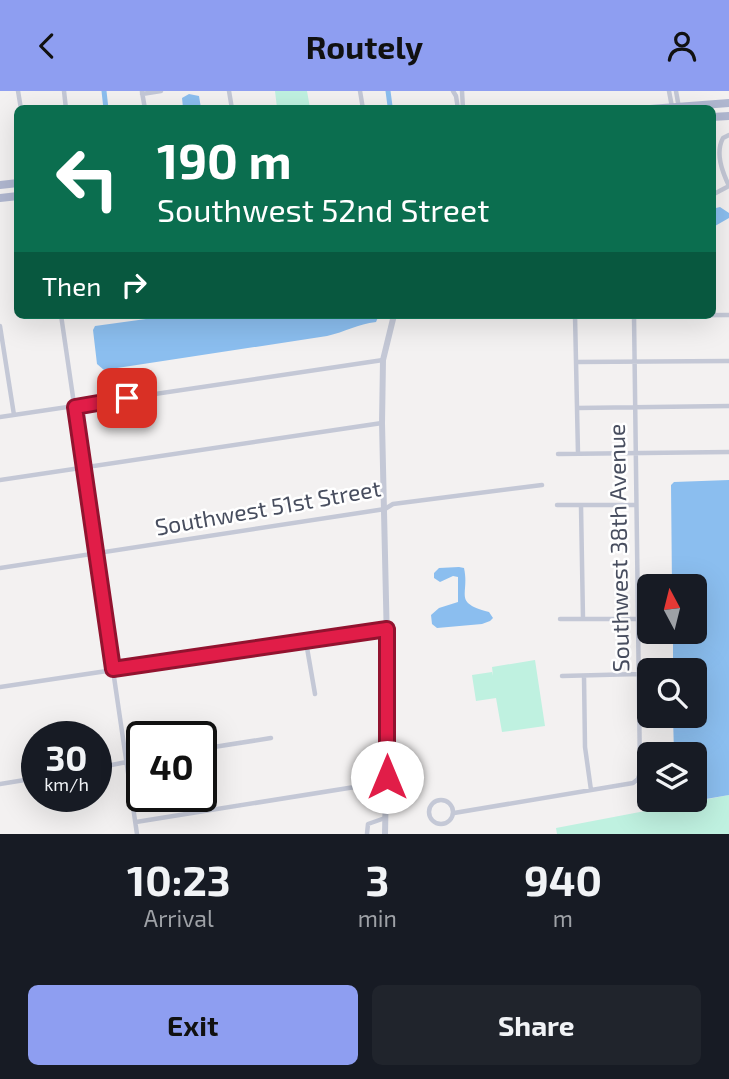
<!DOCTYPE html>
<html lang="en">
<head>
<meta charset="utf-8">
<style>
	:root { --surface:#171b24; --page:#20242c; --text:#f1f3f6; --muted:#9ea1a6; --accent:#8e9ef1 }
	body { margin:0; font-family:"Exo 2",sans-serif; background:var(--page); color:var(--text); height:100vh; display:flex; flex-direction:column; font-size:26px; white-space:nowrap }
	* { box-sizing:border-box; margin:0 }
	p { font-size:23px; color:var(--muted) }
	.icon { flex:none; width:38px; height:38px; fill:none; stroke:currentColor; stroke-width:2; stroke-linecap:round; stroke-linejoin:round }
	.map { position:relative; height:743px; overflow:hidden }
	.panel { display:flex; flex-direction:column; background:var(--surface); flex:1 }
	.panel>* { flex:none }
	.top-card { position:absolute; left:14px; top:14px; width:702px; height:214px; border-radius:10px; box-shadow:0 7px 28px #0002; background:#0b6e4f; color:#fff; overflow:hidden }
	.needle { width:46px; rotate:353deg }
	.fabs { position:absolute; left:637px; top:483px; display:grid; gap:14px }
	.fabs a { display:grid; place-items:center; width:70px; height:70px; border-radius:10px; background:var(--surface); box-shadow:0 7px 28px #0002; font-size:35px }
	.speed { position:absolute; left:21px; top:630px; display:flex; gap:14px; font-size:35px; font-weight:700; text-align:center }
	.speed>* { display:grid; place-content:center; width:91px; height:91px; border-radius:50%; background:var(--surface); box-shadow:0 7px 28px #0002; line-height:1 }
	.speed small { font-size:18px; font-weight:400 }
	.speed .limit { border:4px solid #111; border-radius:10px; background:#fff; color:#111 }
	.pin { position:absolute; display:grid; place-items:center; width:60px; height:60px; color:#fff; margin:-30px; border-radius:14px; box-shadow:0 4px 10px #0006 }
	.me { position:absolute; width:77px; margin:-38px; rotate:0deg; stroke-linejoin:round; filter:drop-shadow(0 0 5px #0008) }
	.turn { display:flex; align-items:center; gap:24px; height:147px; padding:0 28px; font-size:32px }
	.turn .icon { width:91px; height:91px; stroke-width:2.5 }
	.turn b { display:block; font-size:49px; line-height:60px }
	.then { display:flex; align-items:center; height:66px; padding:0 28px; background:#0003; gap:14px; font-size:26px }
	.eta { display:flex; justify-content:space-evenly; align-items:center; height:119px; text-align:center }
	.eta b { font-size:42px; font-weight:700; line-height:49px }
	.button { display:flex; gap:14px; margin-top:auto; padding:14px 28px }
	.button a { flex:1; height:80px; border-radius:10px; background:var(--accent); color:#111; font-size:28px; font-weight:700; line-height:80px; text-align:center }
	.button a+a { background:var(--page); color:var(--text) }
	header { display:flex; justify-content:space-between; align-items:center; height:91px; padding:0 28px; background:var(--accent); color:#111; font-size:32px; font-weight:700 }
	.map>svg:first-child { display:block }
	.green { fill:#bff1e0 }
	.water { fill:#8bbeef }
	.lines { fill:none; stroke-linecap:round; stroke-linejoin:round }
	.canal { stroke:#8bbeef; stroke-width:5 }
	.minor { stroke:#c4c8d6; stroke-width:4.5 }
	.tertiary { stroke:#c4c8d6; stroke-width:6 }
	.primary { stroke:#b0b7d0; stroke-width:8 }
	.route-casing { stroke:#92132f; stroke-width:18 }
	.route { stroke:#e11d48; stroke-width:12 }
	.labels { text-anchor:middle; stroke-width:5; stroke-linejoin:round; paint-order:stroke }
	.street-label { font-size:23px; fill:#484e5f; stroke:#fff }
</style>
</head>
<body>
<header><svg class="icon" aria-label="back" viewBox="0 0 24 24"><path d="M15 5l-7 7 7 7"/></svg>Routely<svg class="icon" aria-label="person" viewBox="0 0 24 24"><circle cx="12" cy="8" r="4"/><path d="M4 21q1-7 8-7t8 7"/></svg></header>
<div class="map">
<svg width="729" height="743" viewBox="0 0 729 743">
	<rect width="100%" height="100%" fill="#f3f1f1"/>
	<path class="green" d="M275,0h32l3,17h-33z
		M535,569l10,66 -43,6 -6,-34 -20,3 -4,-26 20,-3 1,4 -1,-9z
		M729,704v39h-172l-1,-6z"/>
	<path class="water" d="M189,3l10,2 2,12h-18l-1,-10z
		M720,116l9,6v5l-14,8 -3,6v-23z
		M175,224h204l-3,7c-18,2 -31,10 -49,14l-223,34 -7,-6 -4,-34 2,-4z
		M729,389v315l-46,8 -4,-3h16v-46h-21l-1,-38h22v-46h-22v-38h22v-46h-23l-1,-101 3,-3z
		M459,476l5,1c6,27 -12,34 25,44l4,6 -3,3 -8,3 -45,4 -5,-4 -1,-9 8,-7 19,-6v-25l-5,-1 -13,6 -6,-4v-5l5,-5z"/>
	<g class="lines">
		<path class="canal" d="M104,0l2,18
			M388,0l2,15"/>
		<path class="minor" d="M18,0l3,18
			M64,0l2,18
			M229,0l3,18
			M360,0l3,18
			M453,0l3,5 2,13
			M462,0l1,18
			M669,0l3,16
			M676,0l3,17
			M142,1l3,17
			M142,3l19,-3
			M729,44l-6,3c-8,15 -1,33 6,48
			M712,104l17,-9
			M61,224l76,519
			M575,224l3,139
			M575,225l154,-1
			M0,235l14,89
			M576,271l153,-1
			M577,317l152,-2
			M0,326l383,-57
			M558,363l171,-2
			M0,389l382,-57
			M557,414h79
			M581,415l2,113
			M0,477l385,-59 8,-5 149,-19
			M560,528h77
			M306,551l9,52
			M562,585l77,-2
			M584,585l1,71 6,43
			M0,596l387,-58
			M201,658l70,-11
			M96,677l46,-9
			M0,693l37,-6
			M429 721a12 12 0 1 1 24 0a12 12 0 1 1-24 0Z
			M454,722l179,-30 5,-4 2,-6 -6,-458
			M136,731l250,-40
			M367,743l1,-10 17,-6"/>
		<path class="tertiary" d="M385,743l3,-146 -6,-265 1,-63 11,-45"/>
		<path class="primary" d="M650,18l79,-6
			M712,26l17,-1
			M0,94l18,-2
			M0,107l18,-2"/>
	</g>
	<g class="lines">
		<defs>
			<path id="route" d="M127,307l-52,9 38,262 274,-40v148"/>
		</defs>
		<use href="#route" class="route-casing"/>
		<use href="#route" class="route"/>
	</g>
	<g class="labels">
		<g class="street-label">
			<text transform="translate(268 417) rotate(-10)" y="8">Southwest 51st Street</text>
			<text transform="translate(619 457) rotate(-91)" y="8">Southwest 38th Avenue</text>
		</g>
	</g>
</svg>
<div class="fabs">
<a><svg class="needle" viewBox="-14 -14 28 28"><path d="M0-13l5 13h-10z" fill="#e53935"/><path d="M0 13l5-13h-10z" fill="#9ea1a6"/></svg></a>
<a><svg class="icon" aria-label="search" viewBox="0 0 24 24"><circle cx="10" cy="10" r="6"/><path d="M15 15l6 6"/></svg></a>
<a><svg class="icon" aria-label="layers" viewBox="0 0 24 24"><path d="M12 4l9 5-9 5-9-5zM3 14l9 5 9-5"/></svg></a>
</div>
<div class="speed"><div>30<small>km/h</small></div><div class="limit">40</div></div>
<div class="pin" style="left:127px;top:307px;background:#d93025"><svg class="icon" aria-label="arrive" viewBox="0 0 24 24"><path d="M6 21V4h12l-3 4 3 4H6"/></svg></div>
<svg class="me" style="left:387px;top:686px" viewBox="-20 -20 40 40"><circle r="19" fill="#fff"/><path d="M0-13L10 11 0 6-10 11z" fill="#e11d48"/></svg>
<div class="top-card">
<div class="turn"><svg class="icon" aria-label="left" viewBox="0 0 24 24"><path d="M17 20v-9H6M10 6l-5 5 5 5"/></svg><div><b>190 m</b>Southwest 52nd Street</div></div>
<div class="then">Then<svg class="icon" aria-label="right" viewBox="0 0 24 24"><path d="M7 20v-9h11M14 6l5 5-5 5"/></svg></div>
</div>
</div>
<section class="panel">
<div class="eta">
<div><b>10:23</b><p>Arrival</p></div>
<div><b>3</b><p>min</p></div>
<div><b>940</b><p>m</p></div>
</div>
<div class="button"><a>Exit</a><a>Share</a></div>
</section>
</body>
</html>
